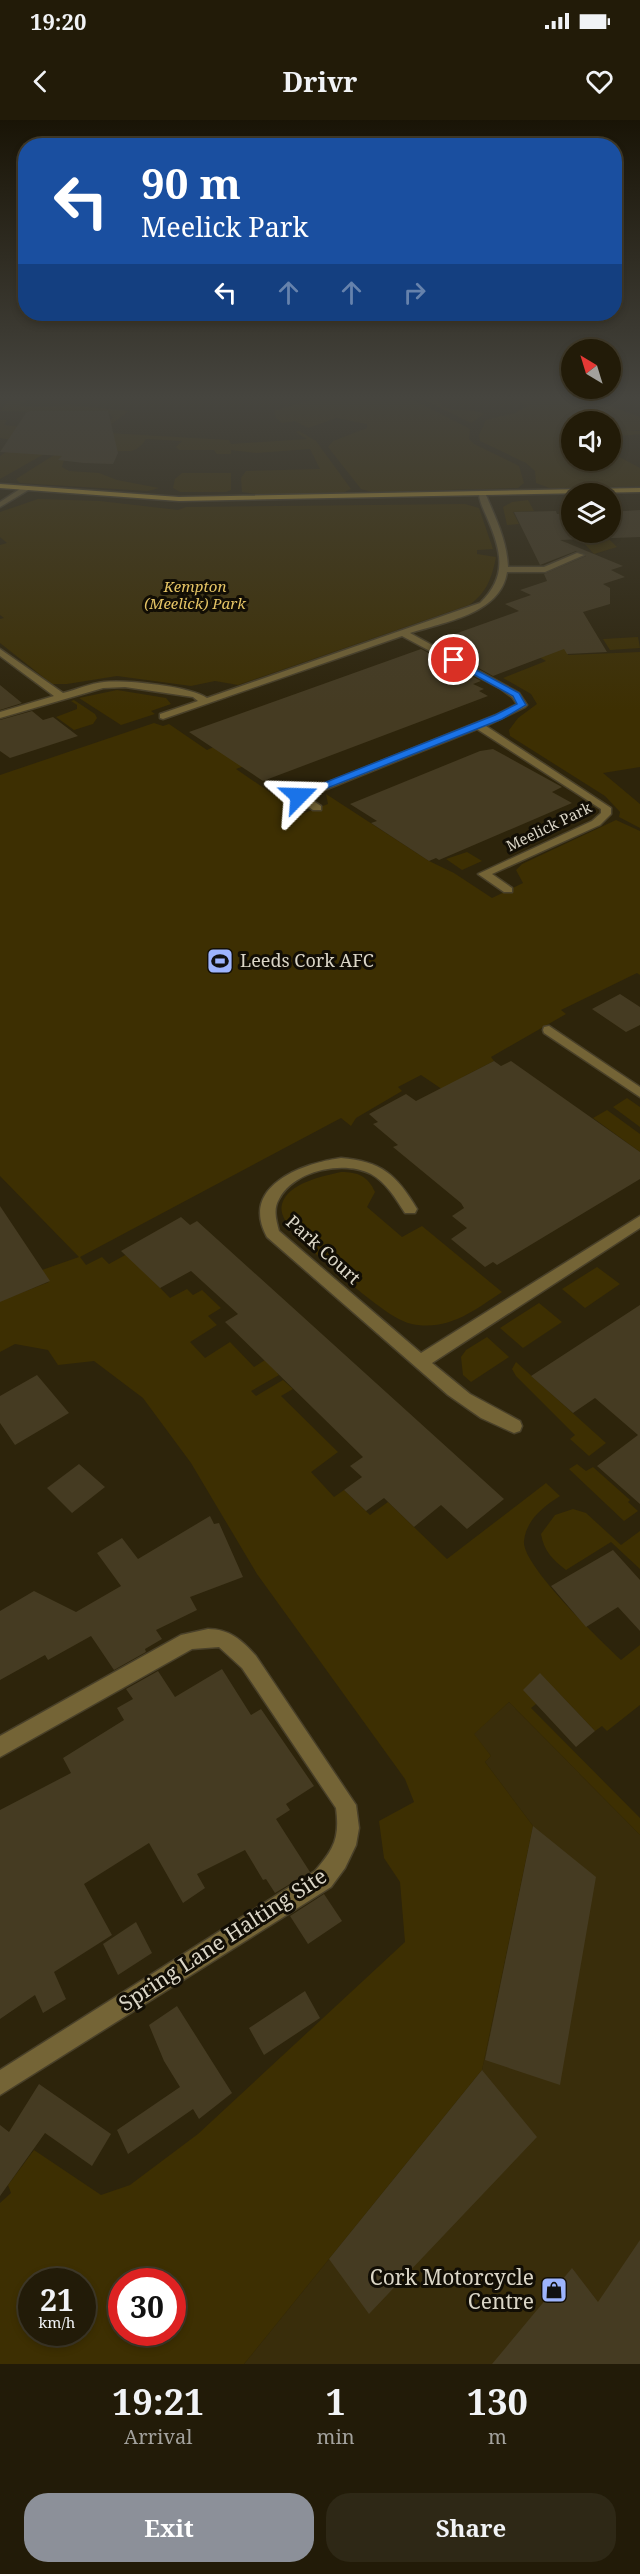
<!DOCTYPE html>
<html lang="en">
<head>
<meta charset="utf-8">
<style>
	:root { --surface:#221b08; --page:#2e2816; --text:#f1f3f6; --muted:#a2a19c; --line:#3f3929; --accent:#8c9099 }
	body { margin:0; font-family:"Noto Serif",serif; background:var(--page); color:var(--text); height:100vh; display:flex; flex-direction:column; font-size:22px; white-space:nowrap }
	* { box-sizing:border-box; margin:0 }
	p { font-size:20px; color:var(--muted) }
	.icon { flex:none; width:33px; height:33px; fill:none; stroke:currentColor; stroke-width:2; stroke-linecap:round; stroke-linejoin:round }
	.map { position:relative; height:2244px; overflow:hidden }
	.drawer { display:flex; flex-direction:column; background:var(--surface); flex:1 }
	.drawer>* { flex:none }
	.banner { position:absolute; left:18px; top:18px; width:604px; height:183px; border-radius:24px; box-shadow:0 3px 9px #0003,0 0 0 2px var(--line); background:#1a4fa0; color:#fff; overflow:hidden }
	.needle { width:39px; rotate:322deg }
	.controls { position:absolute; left:561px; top:219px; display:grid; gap:12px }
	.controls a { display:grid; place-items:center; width:60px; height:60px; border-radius:50%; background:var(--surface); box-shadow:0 3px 9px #0003,0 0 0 2px var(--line); font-size:30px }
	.speed { position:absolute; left:18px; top:2148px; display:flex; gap:12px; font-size:30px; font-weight:700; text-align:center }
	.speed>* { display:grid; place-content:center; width:78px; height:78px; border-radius:50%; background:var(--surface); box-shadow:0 3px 9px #0003,0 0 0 2px var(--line); line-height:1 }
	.speed small { font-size:15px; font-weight:400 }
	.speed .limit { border:9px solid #d22; background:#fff; color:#111 }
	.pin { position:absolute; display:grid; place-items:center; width:51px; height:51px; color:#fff; margin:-26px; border:3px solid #fff; border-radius:50%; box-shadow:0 2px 6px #0007 }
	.me { position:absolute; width:66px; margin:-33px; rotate:68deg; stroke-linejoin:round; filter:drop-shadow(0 0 4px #0008) }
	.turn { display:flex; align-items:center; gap:21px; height:126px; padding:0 24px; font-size:27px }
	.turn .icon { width:78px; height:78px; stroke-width:2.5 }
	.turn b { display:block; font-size:42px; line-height:51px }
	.lanes { display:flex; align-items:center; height:57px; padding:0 24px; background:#0003; justify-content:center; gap:30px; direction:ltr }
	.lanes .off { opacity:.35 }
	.eta { display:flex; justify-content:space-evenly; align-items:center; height:102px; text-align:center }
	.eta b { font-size:36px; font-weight:700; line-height:42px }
	.cta { display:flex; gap:12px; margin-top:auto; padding:12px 24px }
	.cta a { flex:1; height:69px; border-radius:24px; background:var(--accent); color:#fff; font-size:24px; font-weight:700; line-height:69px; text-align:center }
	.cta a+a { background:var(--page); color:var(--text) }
	.status { display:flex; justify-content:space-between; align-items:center; height:42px; padding:0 30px; background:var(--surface); direction:ltr }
	.status svg { height:16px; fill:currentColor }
	header { display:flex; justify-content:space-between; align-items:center; height:78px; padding:0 24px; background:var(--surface); font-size:27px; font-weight:700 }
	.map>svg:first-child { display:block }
	.built { fill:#392d0b }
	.green { fill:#3d2f02; fill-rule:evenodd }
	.building { fill:#453b22 }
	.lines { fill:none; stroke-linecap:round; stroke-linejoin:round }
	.minor-casing { stroke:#494029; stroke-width:3 }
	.major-casing { stroke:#494029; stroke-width:3 }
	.minor { fill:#746436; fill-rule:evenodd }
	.major { fill:#c3a136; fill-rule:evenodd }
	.route { fill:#1a73e8; stroke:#114b97; stroke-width:1.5 }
	.labels { text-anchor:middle; stroke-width:6; stroke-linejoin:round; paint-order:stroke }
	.far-park-label { font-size:15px; font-style:italic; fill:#e5c465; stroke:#120e05 }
	.far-street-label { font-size:15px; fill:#dbd6c7; stroke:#120e05 }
	.poi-label { font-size:18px; fill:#dbd6c7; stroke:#120e05; text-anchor:start }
	.street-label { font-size:18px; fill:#dbd6c7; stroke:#120e05 }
	.near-street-label { font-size:21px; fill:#dbd6c7; stroke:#120e05 }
	.near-poi-label { font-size:21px; fill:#dbd6c7; stroke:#120e05; text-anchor:end }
</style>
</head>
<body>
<div class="status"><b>19:20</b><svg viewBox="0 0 49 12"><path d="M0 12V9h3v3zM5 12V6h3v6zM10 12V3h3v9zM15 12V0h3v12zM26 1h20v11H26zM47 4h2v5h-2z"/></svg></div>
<header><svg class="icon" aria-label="back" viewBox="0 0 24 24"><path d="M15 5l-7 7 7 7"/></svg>Drivr<svg class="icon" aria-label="heart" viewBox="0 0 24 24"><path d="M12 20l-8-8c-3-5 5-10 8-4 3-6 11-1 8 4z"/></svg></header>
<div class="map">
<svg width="640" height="2244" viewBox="0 0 640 2244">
	<rect width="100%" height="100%" fill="#2d240b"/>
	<path class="built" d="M509,1582l131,133v521l-6,8h-390l238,-294 51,-244 -48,-64 6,-6 -18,-22z"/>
	<path class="green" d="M13,276h18l-12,9c13,3 38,1 50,0l60,6 -24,18 3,4 121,7 2,4 76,-5 -11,-7 3,-1 17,10 35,48 -11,5 -76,1 -22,-3 -1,-14 5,-7 74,-2 -10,-20 -54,4 -25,-3v4h-14l-3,-4h-35l-3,-3 6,-6 -36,-2c-3,5 -10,13 -18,12 -21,0 -42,1 -63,2l-6,6 5,1 -2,7 7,4 30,2 18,7 42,8 -11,3 -128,-8 -4,-4 97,-61 -3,-4 -110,-3z
		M323,276h83l64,33 -1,10 5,5 45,22 5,17 -6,5 -146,4 -11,-3 -33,-42 5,-6 34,-13v-4l-31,-6 -28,10 -13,-7 -13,2 -6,-5 -2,-7z
		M433,276l10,9 -2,1c15,7 28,1 43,8l-13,9 -52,-26z
		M510,276h73l57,21v13h-17l17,1v3l-29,3 -1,-15h-38v38h38l2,-7 28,15v18l-88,3 -16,-6 -1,-12 -9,-8 -46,-22 -1,-6 7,-15 29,-7 12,-7z
		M0,300h7l-3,5 28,3 14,25 -46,26v-23l22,-14 -22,-4z
		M182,353h49v17l-5,2h-46l-7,-4 2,-9z
		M38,379l62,2 78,9 8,-3 279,-3 14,4 14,41 -16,1v4l19,3c-4,20 -9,36 -27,48l-231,80 -23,-4 -24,5 -74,-10 -50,8h-15l-52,-41v-24l4,-1 -4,-3v-70l7,-2 -7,-6v-25z
		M528,380l6,11 -21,1 6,12 -12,1 -4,-18 9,-5z
		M608,418l9,9 -23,7 -13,-14z
		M638,517l2,11 -30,2 -7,-11z
		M566,518l2,17 72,-3v115l-37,6 37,31v24l-21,-11 1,-5 -15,-16 -95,-60 -1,-6 9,-12 19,-14 -6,-10 -28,-16 43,-17 -17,-10z
		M117,570l49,8 5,6 -20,7 4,3 -34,11 -42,-27z
		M74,580l21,14 2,4 -4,6 -19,6 -18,-13 21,-8v-4l-6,-4z
		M154,603l9,3 6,-2 38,26 11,-5 29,20 -11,4 66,45 26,-10 -2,-10 103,67 25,12 38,25 31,-15 -7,-13 6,-6 94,-44 24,11v144l-3,-2 -76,37 5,4 -75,43 3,4 -31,16 -5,23 -37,-25 -23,12 4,4 -46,27 -5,8 -10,-8 -261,139 6,8 16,-8 7,7 18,-10 43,44 17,-9 6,6 9,-5 19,18 -13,8 9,9 -27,17 15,16 25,-16 24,25 19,-12 13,13 -9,5 2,2 -28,16 5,5 27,-16 10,9 -12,7 57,56 -27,20 23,25 10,-7 26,25 18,-13 59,57 99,-76 14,13c-16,10 -34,24 -36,45 -3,24 78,101 97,119l19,-15v60l-33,26 -5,-5 -7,5 -40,-42 -24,19 109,110v17l-131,-133 -35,32 17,22 -6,6 48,64 -51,244 -238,294h-244v-161l11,-10 -3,-8 26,-35 67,45 29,-10 68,-51 207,-192 -5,-60 -16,-24 -5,-37 35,-19 -9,-23 -148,-205 -66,-111 -48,-65 -49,-37 -36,4 -10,-15 -33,-6 -15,8v-51l49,-19 -7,-12 37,-13 -79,-81v-401zM32,2162h50v50h-50zM122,2162h50v50h-50z
		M467,732l15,9 -20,9 -16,-11z
		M627,978l13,9v20l-27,-20z
		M607,990l33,24v18l-47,-34z
		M341,1052c17,0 27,4 34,20l-8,15 35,30 20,-11 80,66c-26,17 -50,37 -84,33 -6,0 -16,-4 -21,-7 -20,-10 -97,-75 -109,-93 -4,-6 -8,-13 -6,-21 6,-21 41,-28 59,-32z
		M597,1147l23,17 -35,24 -23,-19z
		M539,1183l23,19 -39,26 -23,-20z
		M487,1217l22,20 -38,25 -8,-7 -2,-18 5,-7z
		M516,1242l90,81 -17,13 -19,-17 5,-4 -59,-59 -4,-7z
		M577,1344l9,7 7,-4 37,33 -2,2 10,9 -14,10 -55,-52z
		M573,1389l13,4 35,32 19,-14v38l-29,-27 -45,28c-14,-11 -22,-19 -25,-36l14,-19z"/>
	<path class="building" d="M30,291h78l10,42 -5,11 -29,-1 -26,-3 4,-4 -62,-4 26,-39z
		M640,390v27l-80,3 63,26 -12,4 14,7 -22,7 7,4v16l-27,8 24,40 -40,2 -3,-5 -71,27 -58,-32 17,-6 -3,-2 70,-25 -14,-7 26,-9 -11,-5 27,-9 -3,-7 42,-18 -10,-5 -36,14 -26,-53 42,-1 1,3 15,-1v19h38v-20z
		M421,529l60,32 -8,3 11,5 -5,2 9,5 -225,85 -74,-49z
		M0,565l22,18 -22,7z
		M32,591l11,9 10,-3 25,19 -68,22 -10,-7v-31z
		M493,629l69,38 -10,5 20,11 -133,57 -3,-2 -7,3 -58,-38 6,-2 -27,-17 130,-53z
		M620,874l20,13v18l-14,7 -34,-23z
		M494,941l7,5 10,-5 129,91v27l-143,86 -4,-3 -8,5 -34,-28 16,-11 -15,-12 12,-8 -3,-5 -68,-56 5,-2 -25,-21 5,-2 -9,-8 37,-20 10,7z
		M0,1086l50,75 -50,21z
		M181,1097l9,8 7,-4 307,278 -37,30 -26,-24 -27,22 -30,-29 -18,13 -22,-21 18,-13 -12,-11 13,-9 -138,-135 13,-8 -47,-43 -31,17 -39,-37z
		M640,1185v199l-43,-38 41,-31 -43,-37 -22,15 -42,-37z
		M37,1255l32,38 -54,32 -15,-22v-27z
		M79,1344l26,23 -33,26 -25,-25z
		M210,1396l4,8 5,-1 24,54 -53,20 7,13 -41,20 6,9 -17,10 1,3 -32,18 -23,-34 -43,24 -3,-5 -45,25v-69l34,-20 42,21 45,-26 -24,-33 25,-15 16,21z
		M613,1430l27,30v51l-22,-24 -32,20 -35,-41z
		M222,1549l29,46 10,-6 53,77 -28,18 4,6 -14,9 34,53 -35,21 -9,-14 -3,1 -18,-30 -48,24 8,14 -22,15 -34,-60 -65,41 28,51 -58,37 12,27 -23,14 -8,-18 -35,24v-209l71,-37 -8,-15 61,-38 -7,-12 16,-9 -7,-10 32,-18 17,26z
		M540,1553l55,58 -19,16 -53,-57z
		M533,1706l63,51 -36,208 -75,-25z
		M324,1774l18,27 -34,23 -18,-28z
		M136,1802l16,31 -34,22 -15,-31z
		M305,1871l15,27 -56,37 -15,-27z
		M177,1886l55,87 -33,26 -6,-10 -65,45 -11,-24 63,-43 -16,-26 -15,-36z
		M482,1950l55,67 -168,177 -40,-55z
		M39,1964l72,50 -19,32 -47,-33 -45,63v-71l9,7z
		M640,2120v124h-148l80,-96 26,34z"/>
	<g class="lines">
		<defs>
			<path id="minor" d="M23,367l7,2 -30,18v-5z
				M479,373l7,2c10,24 21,46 22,72h36l33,-14 7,2 -39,17h-38c-6,42 -63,50 -97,61l109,60 8,12 -2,2 -39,19 125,82v6l-11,11 -108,49 20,14v4h-8l-26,-18 114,-53 9,-8v-4l-124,-80 -170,68 14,9v4h-8l-19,-14 202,-81 21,-11 -5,-7 -11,-8 -99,-53 -239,83 -3,-1v-4l38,-13 -5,-4 -68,-10 -22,1 -103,30v-6l54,-16 -54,-40v-7l63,44c13,-3 27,-10 41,-11 22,-2 85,4 103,16l273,-95c27,-26 22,-50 8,-83 -3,-8 -9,-18 -9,-27z
				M549,906l91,61v10l-96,-64 -1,-3 1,-3z
				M341,1038c40,3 56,17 76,51l-2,4h-10c-9,-14 -19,-31 -34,-39 -27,-14 -77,-4 -92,25 -6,10 -3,21 0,32l142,122 219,-137v12l-208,135 38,31 50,27 2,5 -2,5 -6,2 -33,-15 -33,-23 -181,-158c-28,-51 36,-74 74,-79z
				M208,1509c21,0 34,11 48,27l100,149 3,23 -3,17 -11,23 -14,19 -331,208v-25l315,-199c19,-22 25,-33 21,-63l-94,-140 -23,-21 -27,2 -192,108v-21l181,-101z"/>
			<path id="major" d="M0,364l179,13 461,-9v4l-461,9 -179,-13z"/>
		</defs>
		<use href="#minor" class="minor-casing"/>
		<use href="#major" class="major-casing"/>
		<use href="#minor" class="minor"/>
		<use href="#major" class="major"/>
	</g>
	<linearGradient id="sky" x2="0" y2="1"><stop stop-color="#191406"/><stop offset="0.47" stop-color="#46453f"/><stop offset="1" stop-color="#46453f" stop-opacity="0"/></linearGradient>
	<rect width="640" height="590" fill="url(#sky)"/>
	<path class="route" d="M454,538l65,35 7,12 -24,14 -200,79h-6v-4l199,-79 22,-11 -4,-8 -62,-34z"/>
	<defs>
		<symbol id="stadium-square" viewBox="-11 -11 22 22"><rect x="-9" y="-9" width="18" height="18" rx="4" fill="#9db4fd" stroke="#120e05"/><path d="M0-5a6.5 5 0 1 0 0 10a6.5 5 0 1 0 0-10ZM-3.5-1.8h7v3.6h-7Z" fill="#111"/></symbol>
		<symbol id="shop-square" viewBox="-11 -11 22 22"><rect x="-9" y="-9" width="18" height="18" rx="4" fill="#9db4fd" stroke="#120e05"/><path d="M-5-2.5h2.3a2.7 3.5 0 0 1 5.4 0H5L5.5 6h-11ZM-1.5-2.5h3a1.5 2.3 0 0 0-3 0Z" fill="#111"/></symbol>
	</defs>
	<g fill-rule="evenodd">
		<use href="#stadium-square" x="205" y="826" width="30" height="30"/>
		<use href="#shop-square" x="539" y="2155" width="30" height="30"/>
	</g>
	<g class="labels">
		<g class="far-park-label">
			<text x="195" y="472">Kempton<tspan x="195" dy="17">(Meelick) Park</tspan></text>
		</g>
		<g class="far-street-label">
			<text transform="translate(549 707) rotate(-26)" y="5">Meelick Park</text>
		</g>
		<g class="poi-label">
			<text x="240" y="847">Leeds Cork AFC</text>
		</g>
		<g class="street-label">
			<text transform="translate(323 1130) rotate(42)" y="6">Park Court</text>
		</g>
		<g class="near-street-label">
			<text transform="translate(223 1820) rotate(-33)" y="7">Spring Lane Halting Site</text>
		</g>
		<g class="near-poi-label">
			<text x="534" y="2165">Cork Motorcycle<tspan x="534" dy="24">Centre</tspan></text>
		</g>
	</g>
</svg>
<div class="controls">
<a><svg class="needle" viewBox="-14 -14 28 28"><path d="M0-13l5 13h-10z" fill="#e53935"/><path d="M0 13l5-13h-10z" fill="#a2a19c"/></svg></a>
<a><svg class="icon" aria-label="sound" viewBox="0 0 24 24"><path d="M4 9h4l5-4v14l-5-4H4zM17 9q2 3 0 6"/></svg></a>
<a><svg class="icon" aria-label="layers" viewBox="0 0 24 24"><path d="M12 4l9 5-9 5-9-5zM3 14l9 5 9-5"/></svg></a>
</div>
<div class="speed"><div>21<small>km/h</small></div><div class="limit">30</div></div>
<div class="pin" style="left:454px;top:540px;background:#d93025"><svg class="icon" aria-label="arrive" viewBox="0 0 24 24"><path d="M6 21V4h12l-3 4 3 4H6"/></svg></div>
<svg class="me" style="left:299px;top:676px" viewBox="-20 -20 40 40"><path d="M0-17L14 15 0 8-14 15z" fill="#1a73e8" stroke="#fff" stroke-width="4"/></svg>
<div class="banner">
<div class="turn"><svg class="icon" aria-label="left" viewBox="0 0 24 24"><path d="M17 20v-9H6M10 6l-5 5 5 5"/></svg><div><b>90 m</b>Meelick Park</div></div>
<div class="lanes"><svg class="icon" aria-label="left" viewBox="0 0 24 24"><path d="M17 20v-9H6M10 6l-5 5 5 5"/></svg><svg class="icon off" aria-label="ahead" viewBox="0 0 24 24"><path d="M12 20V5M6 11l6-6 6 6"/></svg><svg class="icon off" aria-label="ahead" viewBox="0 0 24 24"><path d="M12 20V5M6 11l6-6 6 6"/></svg><svg class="icon off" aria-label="right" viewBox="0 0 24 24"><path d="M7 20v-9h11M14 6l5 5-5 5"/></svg></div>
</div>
</div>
<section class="drawer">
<div class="eta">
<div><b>19:21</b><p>Arrival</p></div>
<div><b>1</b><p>min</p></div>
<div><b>130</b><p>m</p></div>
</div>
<div class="cta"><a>Exit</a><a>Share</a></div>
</section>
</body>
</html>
